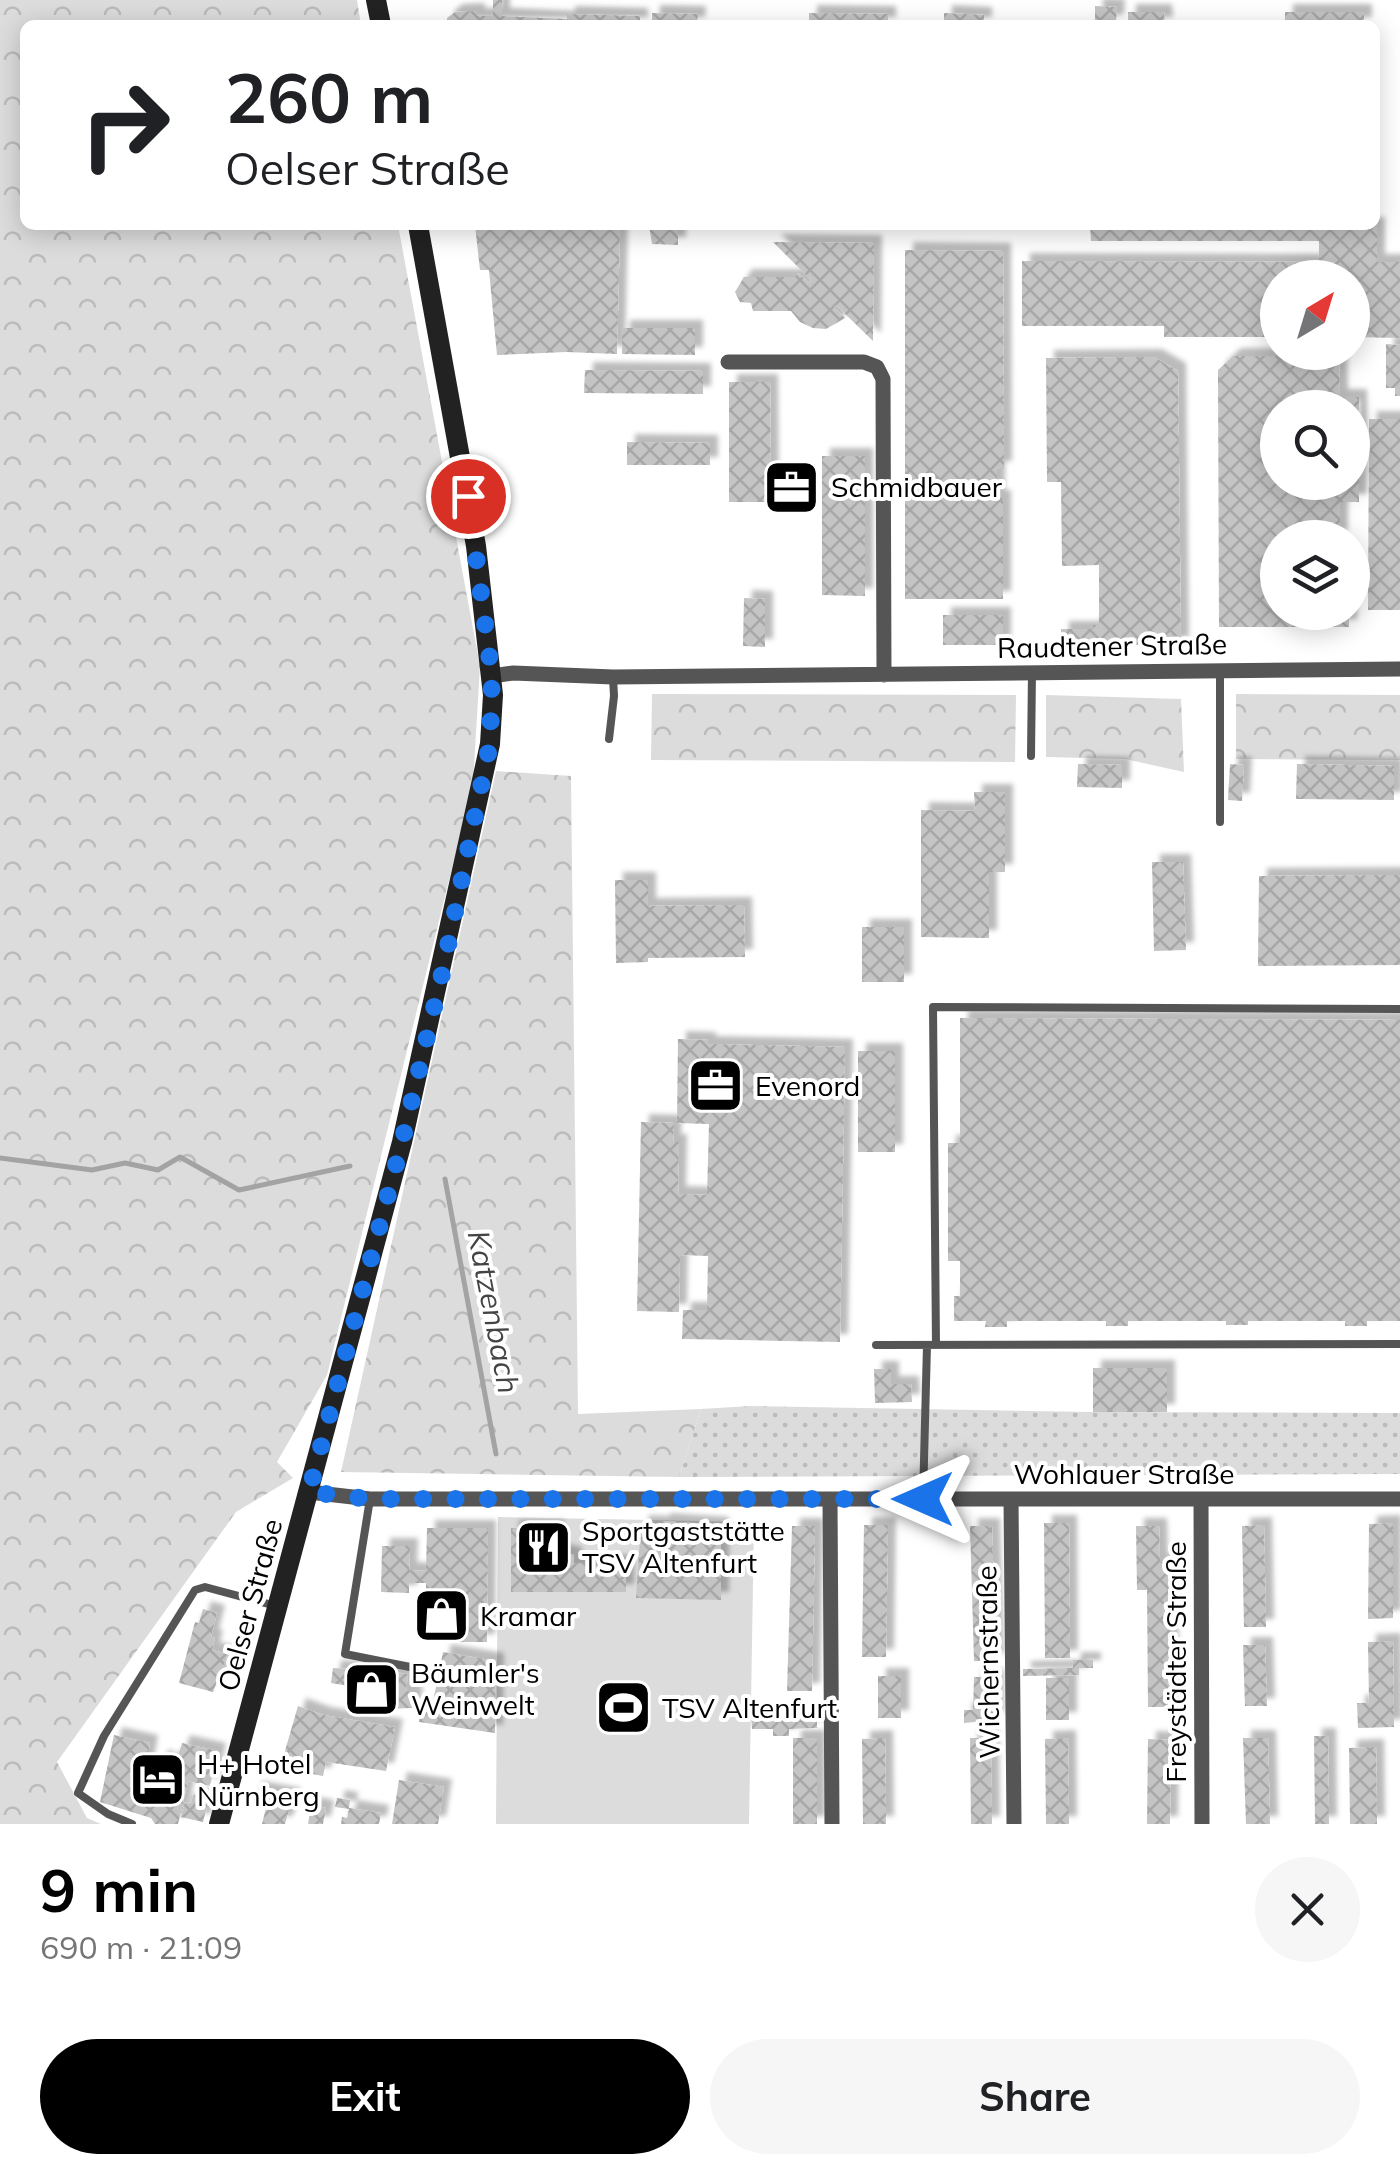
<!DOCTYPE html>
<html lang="en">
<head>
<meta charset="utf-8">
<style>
	:root { --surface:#fff; --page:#f6f6f6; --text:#202124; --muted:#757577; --accent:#000 }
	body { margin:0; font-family:Mulish,sans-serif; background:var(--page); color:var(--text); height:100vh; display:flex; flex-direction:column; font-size:38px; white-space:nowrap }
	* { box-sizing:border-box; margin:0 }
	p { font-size:32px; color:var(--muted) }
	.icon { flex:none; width:55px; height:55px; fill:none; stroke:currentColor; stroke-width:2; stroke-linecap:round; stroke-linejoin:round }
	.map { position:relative; height:1824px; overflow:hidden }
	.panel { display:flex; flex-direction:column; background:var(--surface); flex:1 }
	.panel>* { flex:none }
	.banner { position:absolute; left:20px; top:20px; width:1360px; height:210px; border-radius:15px; box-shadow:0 5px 25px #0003; background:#fff; color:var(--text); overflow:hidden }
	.needle { width:65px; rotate:38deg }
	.fabs { position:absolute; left:1260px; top:260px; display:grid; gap:20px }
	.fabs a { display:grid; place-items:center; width:110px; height:110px; border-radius:50%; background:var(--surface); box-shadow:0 5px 25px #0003; font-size:50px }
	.pin { position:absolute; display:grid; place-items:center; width:85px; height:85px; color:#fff; margin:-42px; border:5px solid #fff; border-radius:50%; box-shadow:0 2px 10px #0007 }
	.me { position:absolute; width:110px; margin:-55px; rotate:270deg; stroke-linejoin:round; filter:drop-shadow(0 0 8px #0008) }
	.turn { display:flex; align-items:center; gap:35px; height:210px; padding:0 40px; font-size:45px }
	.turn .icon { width:130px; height:130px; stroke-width:2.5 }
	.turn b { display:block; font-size:70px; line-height:85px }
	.round { display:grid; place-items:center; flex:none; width:105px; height:105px; border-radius:52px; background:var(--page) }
	.head { display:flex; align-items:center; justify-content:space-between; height:170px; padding:0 40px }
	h1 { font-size:60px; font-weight:700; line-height:75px; color:var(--accent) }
	.action { display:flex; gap:20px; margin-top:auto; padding:20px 40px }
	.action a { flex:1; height:115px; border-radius:60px; background:var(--accent); color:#fff; font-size:40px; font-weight:700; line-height:115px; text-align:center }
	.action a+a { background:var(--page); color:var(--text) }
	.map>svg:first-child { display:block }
	.grass { fill:url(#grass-dots) }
	.forest { fill:url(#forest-crowns) }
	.garden { fill:#dcdcdc }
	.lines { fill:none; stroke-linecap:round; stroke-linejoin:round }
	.stream { stroke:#a3a3a3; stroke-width:5 }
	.building { fill:url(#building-cross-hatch); fill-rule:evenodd; filter:url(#shadow) }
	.lane { stroke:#555; stroke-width:8 }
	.street { stroke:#555; stroke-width:15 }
	.secondary { stroke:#222; stroke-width:20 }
	.route { stroke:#1a73e8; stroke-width:18; stroke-dasharray:0 32.4 }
	.labels { text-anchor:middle; stroke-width:8; stroke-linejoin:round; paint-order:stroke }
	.poi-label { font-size:28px; fill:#000; stroke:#fff; text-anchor:start }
	.street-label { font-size:28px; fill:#000; stroke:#fff }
	.water-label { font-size:30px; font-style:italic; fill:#444; stroke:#fff }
</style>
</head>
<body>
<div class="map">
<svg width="1400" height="1824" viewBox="0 0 1400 1824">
	<defs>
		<pattern id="grass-dots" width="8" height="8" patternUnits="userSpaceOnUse" patternTransform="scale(2.5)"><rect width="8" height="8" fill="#dcdcdc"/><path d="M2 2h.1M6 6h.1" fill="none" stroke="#bbb" stroke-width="1.8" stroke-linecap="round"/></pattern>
		<pattern id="forest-crowns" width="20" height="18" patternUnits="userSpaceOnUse" patternTransform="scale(2.5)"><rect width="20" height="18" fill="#dcdcdc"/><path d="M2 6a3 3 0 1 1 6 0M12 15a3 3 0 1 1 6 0" fill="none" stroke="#bbb"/></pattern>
		<pattern id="building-cross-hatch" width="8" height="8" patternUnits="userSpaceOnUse" patternTransform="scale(2.5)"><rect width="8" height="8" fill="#c4c4c4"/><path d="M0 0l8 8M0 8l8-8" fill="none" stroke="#a7a7a7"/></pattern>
		<filter id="shadow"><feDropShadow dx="8" dy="-8" stdDeviation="2.5" flood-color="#0004"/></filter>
	</defs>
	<rect width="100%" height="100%" fill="#fff"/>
	<path class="grass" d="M750,1406l341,6 309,1v61l-721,3 22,-68z"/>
	<path class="forest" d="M0,0h357l4,25h-336v200h373l82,441 -7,117 -146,592 -50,87 16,16 -57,34 -179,250 30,56 14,6h-101z
		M652,694l364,1 -1,67 -364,-2z
		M1236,694l164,1v65l-164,-1z
		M1046,695l135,4 3,73 -59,-13 -79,-2z
		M496,771l75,5 7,638 123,-5 -22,68 -338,-5z"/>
	<path class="garden" d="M498,1517l256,5 -5,302h-253z"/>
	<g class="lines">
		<path class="stream" d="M0,1158l92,12 33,-7 33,7 22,-13 59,33 111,-24
			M445,1179l51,275"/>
	</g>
	<path class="building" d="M493,0h9v16l65,3v-5l73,2v9h-193v-7l8,-6 22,-1v5h16z
		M1095,6l22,1 -1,15 -21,3z
		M1128,12h36l1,13h-37z
		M1285,12h79v13h-79z
		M652,13l46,1 -1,11h-45z
		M809,13l79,1v11h-79z
		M944,13l40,2v10h-40z
		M475,225h135l10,3 -3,126 -51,-2 -69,3 -8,-85h-9z
		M649,225h29v20l-26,-1z
		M1090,225h287v37h23v76l-48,-1v-59h-74v59h-114v-11h-142v-65l297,1v-21h-228z
		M773,242l101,1 -1,98 -37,-36 -2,2 11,11 -19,11 -13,-1 -13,-6 -9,-11h-38l-2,-8 -11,-1 -5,-10 9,-15h50l4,-4 11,10 2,-3z
		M905,250l98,1 1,218h-7v29h6v101h-98z
		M622,328h73v27l-73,-1z
		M1386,344l14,1v51h-5v-8h-9z
		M1233,356h106l1,41h19v105h-19v36h-62v74h71v15h-130l-1,-257zM1278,408h74v74h-74z
		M1154,357l24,14 3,274h-9l-5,5 -6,-5h-100v-16h32v-4h6v-60l-37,1 -1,-84h-14l-1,-124z
		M585,370l118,1v23l-119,-1z
		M729,382h41l1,120h-42z
		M1369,419h31v191h-32z
		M627,442l83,1v22h-83z
		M822,456h43v140l-43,-1z
		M744,598l21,1v48l-22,-1z
		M943,615h60v30h-60z
		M1078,764l44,1v23l-45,-1z
		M1230,764l14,1 -2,36 -14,-1z
		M1297,764l97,2v34l-98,-1z
		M974,792h31v80h-16v66l-68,-1v-127l54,1z
		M1152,862h31l3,88 -32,1z
		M1400,875v90l-142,1 1,-90z
		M615,880h33v26l96,-1 1,52 -97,1v4l-32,1z
		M862,927h42v55h-42z
		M960,1018l440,2v301h-33v5h-22v-5h-97v4h-22v-4h-98v5h-22v-5h-99v6h-22l1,-6h-32v-25h6v-35h-12v-118h12z
		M678,1039l30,1v4l137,3 -5,295 -158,-3 1,-29h24l1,-54 -28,-1 -1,57 -42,-1 4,-189 33,1 -1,19h6l-1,52 29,1 2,-71 -32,-1z
		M858,1051h37v101h-37z
		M1093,1368h74v44h-74z
		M874,1369h17v15h20l1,18 -37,1z
		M662,1521l59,4v75l-85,-2 5,-75 21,1z
		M1044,1523h25l1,135h-25z
		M1393,1523v95l-25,1 1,-95z
		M864,1525h24l-2,132h-24z
		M1264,1525l2,102h-22l-2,-101z
		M792,1526h23l-3,165h-25z
		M970,1526h22l4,135h-22z
		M1136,1526h23l1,36h10l1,145h-23l-1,-117h-10z
		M427,1528h61l-1,114h-61v-59h-17v10l-28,-1 1,-46h28l-1,24 17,1z
		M511,1528h45v23l18,4v8h52v29h-115z
		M203,1609l14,4 -6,24 4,1 -3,12 16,4 -15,38 -34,-9 16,-61 4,1z
		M1393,1641l1,86 -36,1 -1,-25h12l-1,-61z
		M1243,1645h22l2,61h-22z
		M443,1652l53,9 -1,72 -76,-11 2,-14 34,5 2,-11 -5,-1v4l-19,-3z
		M1073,1660h20v8h-14v7l-56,1v-7l50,-1z
		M333,1668l30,2 -1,4 23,4 1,-7 22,3 -2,16 9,4 -2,14 -27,1 -29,-6 3,-15 -29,-5z
		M878,1676h23v42h-23z
		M974,1677h22v43l-32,3v-13h9z
		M1046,1678h23v42h-23z
		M298,1706l25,9 72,12 -9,44 -60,-9 -3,14 -43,-8z
		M817,1715v13l-28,1v7h-16v-7h-21l-1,-13z
		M114,1735l36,8 -6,35 17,-12 -3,-5 5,-4 4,5 11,-6 4,-13 36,8 -8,35 -22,-5 -10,43h-23l-4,-6 -51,-16z
		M1314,1736h14l1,88h-14z
		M793,1738h24v86h-24z
		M885,1738l1,86h-23l-1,-85z
		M970,1738h21l1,86h-21z
		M1068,1738l1,86h-23l-1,-85z
		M1243,1738h25l2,86h-24z
		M1148,1739l23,1 -1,84h-23z
		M1376,1747l1,77h-27l-1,-76z
		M399,1780l45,7 -6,37h-46z
		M255,1789l38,7 -8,28h-23l4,-16 -15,-4z
		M193,1795l16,3 -6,24 -22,-5 4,-15 6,1z
		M337,1798l13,2 -1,8 32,5 -2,11h-38l1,-7 5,1 2,-9 -14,-2z
		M311,1805l15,3 -3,16h-15z"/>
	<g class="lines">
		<path class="lane" d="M609,739l5,-43 -1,-19
			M1031,756l1,-84
			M1220,822v-152
			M876,1345l524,-1
			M936,1345l-3,-338 467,2
			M370,1499l-25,155 65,13
			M923,1499l4,-154
			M132,1824l-24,-10 -30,-21 26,-57 91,-146 10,-3 71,19"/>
		<path class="street" d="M728,362h136l13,5 6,12 1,296
			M492,676l21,-3 100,4 787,-8
			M309,1492l61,7h1030
			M830,1499l2,325
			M1011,1499l3,325
			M1201,1500l1,324"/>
		<path class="secondary" d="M376,0l5,25
			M219,1824l183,-682 88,-398 3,-49 -17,-149 -58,-321"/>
	</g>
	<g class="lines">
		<path class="route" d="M468,496l24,180 -2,68 -47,226 -41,172 -93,350 61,7h553"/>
	</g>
	<defs>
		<symbol id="office-square" viewBox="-11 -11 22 22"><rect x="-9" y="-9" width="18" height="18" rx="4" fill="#000" stroke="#fff"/><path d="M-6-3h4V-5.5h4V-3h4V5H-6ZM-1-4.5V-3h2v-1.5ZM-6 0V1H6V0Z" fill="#fff"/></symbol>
		<symbol id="restaurant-square" viewBox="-11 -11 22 22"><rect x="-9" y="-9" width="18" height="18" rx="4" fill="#000" stroke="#fff"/><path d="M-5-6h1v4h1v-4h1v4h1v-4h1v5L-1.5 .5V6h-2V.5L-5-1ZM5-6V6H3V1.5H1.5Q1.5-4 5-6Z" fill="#fff"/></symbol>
		<symbol id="shop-square" viewBox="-11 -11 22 22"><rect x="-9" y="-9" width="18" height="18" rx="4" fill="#000" stroke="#fff"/><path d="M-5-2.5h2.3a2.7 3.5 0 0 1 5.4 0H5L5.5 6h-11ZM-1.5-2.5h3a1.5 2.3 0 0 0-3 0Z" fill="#fff"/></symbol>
		<symbol id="stadium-square" viewBox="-11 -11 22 22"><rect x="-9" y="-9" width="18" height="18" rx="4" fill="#000" stroke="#fff"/><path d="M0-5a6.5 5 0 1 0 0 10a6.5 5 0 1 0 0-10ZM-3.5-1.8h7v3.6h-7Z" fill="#fff"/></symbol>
		<symbol id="hotel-square" viewBox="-11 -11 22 22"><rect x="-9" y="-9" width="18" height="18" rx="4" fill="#000" stroke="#fff"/><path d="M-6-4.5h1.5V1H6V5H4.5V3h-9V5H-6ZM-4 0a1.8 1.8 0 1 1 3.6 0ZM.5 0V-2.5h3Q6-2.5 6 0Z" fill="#fff"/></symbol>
	</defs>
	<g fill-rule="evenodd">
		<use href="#office-square" x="760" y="456" width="63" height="63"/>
		<use href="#office-square" x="684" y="1054" width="63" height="63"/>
		<use href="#restaurant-square" x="512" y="1516" width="63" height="63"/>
		<use href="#shop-square" x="410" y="1584" width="63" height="63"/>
		<use href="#shop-square" x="340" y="1658" width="63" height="63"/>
		<use href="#stadium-square" x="592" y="1676" width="63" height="63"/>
		<use href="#hotel-square" x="126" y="1748" width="63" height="63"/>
	</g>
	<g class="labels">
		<g class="poi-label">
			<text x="831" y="497">Schmidbauer</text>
			<text x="755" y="1096">Evenord</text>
			<text x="582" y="1541">Sportgaststätte<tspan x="582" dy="32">TSV Altenfurt</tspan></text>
			<text x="480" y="1626">Kramar</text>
			<text x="411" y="1683">Bäumler's<tspan x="411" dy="32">Weinwelt</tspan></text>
			<text x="662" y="1718">TSV Altenfurt</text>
			<text x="197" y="1774">H+ Hotel<tspan x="197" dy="32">Nürnberg</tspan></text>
		</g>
		<g class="street-label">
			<text transform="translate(1112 646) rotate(-1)" y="10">Raudtener Straße</text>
			<text x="1124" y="1484">Wohlauer Straße</text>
			<text transform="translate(250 1605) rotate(-75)" y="10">Oelser Straße</text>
			<text transform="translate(988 1662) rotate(-91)" y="10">Wichernstraße</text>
			<text transform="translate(1176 1662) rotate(-90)" y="10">Freystädter Straße</text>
		</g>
		<g class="water-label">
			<text transform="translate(493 1312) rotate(79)" y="10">Katzenbach</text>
		</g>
	</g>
</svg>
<div class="fabs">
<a><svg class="needle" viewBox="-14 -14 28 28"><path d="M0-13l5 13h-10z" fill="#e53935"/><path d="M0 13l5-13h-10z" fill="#757577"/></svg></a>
<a><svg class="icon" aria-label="search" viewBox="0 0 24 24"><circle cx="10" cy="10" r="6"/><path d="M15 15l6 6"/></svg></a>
<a><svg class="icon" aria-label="layers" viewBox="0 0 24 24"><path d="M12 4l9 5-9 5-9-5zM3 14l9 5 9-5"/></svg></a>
</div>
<div class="pin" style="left:468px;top:496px;background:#d93025"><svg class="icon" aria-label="arrive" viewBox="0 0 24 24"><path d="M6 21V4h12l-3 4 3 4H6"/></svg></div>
<svg class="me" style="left:923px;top:1499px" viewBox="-20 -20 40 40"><path d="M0-17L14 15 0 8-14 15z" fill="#1a73e8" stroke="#fff" stroke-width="4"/></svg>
<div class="banner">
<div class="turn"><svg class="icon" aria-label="right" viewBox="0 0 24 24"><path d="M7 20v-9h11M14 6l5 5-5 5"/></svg><div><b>260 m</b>Oelser Straße</div></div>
</div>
</div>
<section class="panel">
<div class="head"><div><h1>9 min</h1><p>690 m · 21:09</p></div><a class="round"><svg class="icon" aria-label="close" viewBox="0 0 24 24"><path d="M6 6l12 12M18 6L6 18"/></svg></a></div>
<div class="action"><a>Exit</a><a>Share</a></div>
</section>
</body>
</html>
